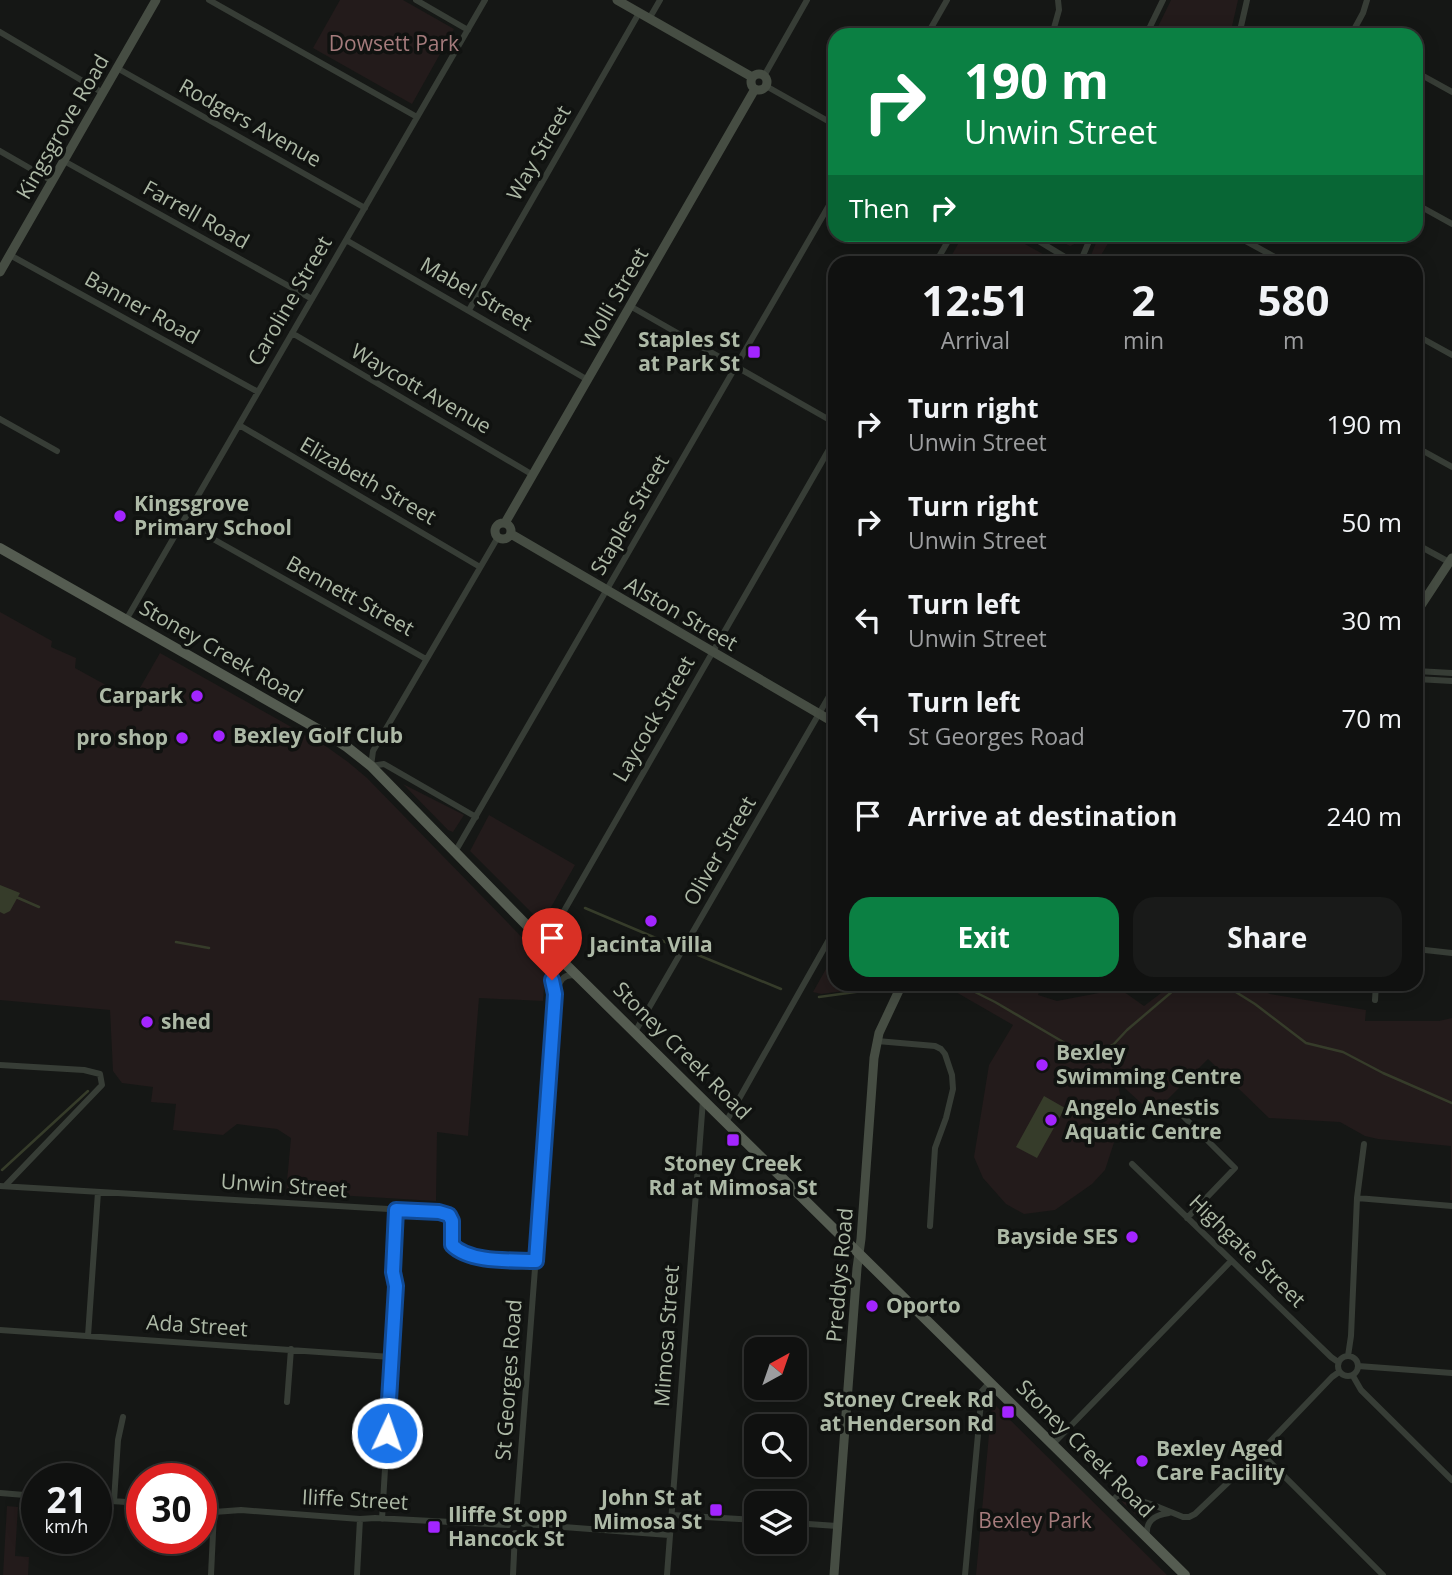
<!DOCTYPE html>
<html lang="en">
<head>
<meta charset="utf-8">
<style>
	:root { --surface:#101110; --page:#191a19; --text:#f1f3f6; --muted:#9c9d9f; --line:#303130; --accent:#0b8043 }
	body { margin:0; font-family:"Open Sans",sans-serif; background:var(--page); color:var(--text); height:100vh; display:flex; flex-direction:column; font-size:26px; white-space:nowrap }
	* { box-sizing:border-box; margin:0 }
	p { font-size:23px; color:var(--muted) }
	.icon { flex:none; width:38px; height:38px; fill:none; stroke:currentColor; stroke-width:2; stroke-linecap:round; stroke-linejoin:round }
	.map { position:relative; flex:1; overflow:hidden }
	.drawer { position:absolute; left:828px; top:256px; width:595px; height:735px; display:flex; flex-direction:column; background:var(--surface); border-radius:21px; box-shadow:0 4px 18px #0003,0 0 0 2px var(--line) }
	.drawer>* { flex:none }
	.top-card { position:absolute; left:828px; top:28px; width:595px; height:214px; border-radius:21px; box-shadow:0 4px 18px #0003,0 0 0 2px var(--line); background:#0b8043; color:#fff; overflow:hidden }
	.needle { width:46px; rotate:40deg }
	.buttons { position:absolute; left:744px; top:1337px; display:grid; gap:14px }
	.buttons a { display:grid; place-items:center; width:63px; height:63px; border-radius:14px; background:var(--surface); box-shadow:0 4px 18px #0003,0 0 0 2px var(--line); font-size:35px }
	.speed { position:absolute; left:21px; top:1463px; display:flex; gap:14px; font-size:35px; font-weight:700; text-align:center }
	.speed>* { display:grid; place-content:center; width:91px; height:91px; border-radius:50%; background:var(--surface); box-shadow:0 4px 18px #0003,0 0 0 2px var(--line); line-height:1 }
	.speed small { font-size:18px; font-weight:400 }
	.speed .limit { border:10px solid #d22; background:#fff; color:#111 }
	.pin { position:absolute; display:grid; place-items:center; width:60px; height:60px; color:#fff; margin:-72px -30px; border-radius:50% 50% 50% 0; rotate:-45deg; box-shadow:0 0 7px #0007 }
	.pin .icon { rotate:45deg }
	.me { position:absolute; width:77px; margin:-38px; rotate:3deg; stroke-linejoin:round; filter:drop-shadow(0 0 5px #0008) }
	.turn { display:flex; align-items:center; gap:24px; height:147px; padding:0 21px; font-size:32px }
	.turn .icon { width:91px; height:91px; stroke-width:2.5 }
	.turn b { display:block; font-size:49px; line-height:60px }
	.then { display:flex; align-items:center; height:66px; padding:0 21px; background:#0003; gap:14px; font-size:26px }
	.eta { display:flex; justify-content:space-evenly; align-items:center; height:119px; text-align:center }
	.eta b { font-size:42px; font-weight:700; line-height:49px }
	.cta { display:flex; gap:14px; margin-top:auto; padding:14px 21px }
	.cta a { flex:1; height:80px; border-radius:21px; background:var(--accent); color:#fff; font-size:28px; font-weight:700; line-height:80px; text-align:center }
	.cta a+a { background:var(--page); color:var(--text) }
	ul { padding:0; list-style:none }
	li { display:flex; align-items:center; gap:21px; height:98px; padding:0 21px }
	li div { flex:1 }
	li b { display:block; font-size:26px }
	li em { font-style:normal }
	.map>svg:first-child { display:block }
	.green { fill:#231b1b }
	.water { fill:#363c2a }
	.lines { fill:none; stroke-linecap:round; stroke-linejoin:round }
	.stream { stroke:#363c2a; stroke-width:2.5 }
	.street { stroke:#373d36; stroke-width:6 }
	.secondary { stroke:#464d43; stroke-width:9 }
	.primary { stroke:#555c51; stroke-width:10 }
	.route-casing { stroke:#114b97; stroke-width:18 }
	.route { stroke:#1a73e8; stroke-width:12 }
	.poi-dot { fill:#a325ff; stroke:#101210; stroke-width:2.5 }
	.labels { text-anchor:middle; stroke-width:7; stroke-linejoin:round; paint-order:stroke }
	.park-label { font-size:21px; fill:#a57b7c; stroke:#101210 }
	.street-label { font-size:21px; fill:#adb9a6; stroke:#101210 }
	.poi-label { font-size:21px; font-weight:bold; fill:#adb9a6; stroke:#101210; text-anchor:start }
</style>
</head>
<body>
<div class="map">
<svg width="1452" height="1575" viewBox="0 0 1452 1575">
	<rect width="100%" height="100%" fill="#151715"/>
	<path class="green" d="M340,0h63l51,29 -42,75 -99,-56z
		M1171,0h67l-8,35h-76z
		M963,235h46l48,27h-109z
		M1048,235h35l-4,7 -9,4z
		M1099,235h14l-16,27 -7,-4z
		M0,612l52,29 -1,6 25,11 -1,10 58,32 27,-47 167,94 21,15 19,16 179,184 -3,39 -64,-3 -11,138 -31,-4 -1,69 -150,-9 5,-54 -14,-9 -40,-5 -14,11 -50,-5 3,-26 -25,-2 2,-15 -31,-4 -9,-12 -3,-61 -110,-10z
		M403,784l61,31 -11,17 -5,-2z
		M489,815l86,50 -33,58 -72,-72z
		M835,953v31h51l-10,3 -55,7 -8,-2z
		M942,984h100l-4,11 19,6 63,-12 24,17 29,-22h74l23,10 96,16 -1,11h74l13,-3v182h-2l1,-54 -73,-7 -13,-3 -25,-14 -71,-4 -61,-59 -55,55 -36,-33 7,31 -19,58 -13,14 -37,26 -31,4 -18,-10 -23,-26 -9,-21 15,-92 24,-40z
		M992,1402l175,173h-191z
		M1125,1499l27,9 2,2 -7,9 -4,2 -20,-18 -1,-2z
		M7,1506l11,1 -3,49 14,1 -1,18h-25z"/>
	<path class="water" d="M0,885l20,8 -10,18 -6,3 -4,-2z
		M1044,1096l21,12 -28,50 -21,-11z"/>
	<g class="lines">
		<path class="stream" d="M16,897l23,10
			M585,908l85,36
			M176,942l33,6
			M698,955l83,34
			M959,984l36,18 87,51 15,-1 16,-7 14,-15 54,-46
			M1223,984l32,20 51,39 37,9 40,21 69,30
			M819,997l58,-8
			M1098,1059l9,-11
			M2,1170l86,-79"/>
		<path class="street" d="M209,0l208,117
			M416,0l52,30
			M649,19l11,-19
			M0,32l103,61
			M927,35l20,-35
			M1052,35l7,-25 -1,-10
			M1146,35l17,-35
			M1239,35l8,-35
			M1351,35l12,-22 4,-13
			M117,68l248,140
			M1416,72l36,20
			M764,76l43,-76
			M766,86l69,39
			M0,151l52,30
			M64,161l248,138
			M1416,204l36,20
			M1027,234l43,26
			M1233,234l51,28
			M346,240l242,140
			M10,255l248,137
			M1082,258l10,-24
			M936,262l16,-28
			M630,306l205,117
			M469,310l170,-297
			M292,333l241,142
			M1416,335l36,20
			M0,419l57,32
			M239,425l241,142
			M1416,447l36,20
			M183,522l243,137
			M1416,544l33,18
			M126,620l359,-620
			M1416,671l36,2
			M1416,679l36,2
			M476,817l-92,-53 -13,2 2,-15 125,-214
			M455,852l380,-657
			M545,944l290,-505
			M1416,949l36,4
			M553,952l-1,28 3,12
			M1375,1000l1,-16
			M635,1032l200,-346
			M877,1041l58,5 6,3 4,5 7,21 1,14 -7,29 -11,30 -5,78
			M0,1065l84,5 16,4 2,11 -97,101
			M1171,1104l64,64 -48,50
			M726,1122l109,-193
			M1132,1164l199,193 7,5
			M0,1186l439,26 10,3 3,6v24c18,18 59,15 84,16
			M1357,1198l95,8
			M0,1330l391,27
			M88,1336l10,-144
			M1338 1366a10 10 0 1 1 20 0a10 10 0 1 1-20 0Z
			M1348,1356l3,-20 6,-138 7,-54
			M1358,1366l94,7
			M1353,1376l8,14 91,90
			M287,1402l4,-53
			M1053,1444l178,-183
			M1260,1452l123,123
			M0,1493l37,3
			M96,1500l46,3
			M114,1501l4,-61 5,-23
			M1111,1502l6,-6 6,-1 28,9 32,13h6l6,-3 65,-62 72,-75 7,-5
			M201,1507l13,5 27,-2 119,9 15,-1 133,7
			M672,1515l84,5
			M516,1517l40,-523c3,-12 7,-22 21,-18
			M382,1519l14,-234 -3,-13 3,-62
			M794,1523l43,3
			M524,1524l145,11
			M1147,1537c-2,-16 7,-22 22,-24
			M211,1575l3,-63
			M357,1575l3,-56
			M513,1575l2,-42
			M667,1575l36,-475
			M965,1575l17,-184 8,-9"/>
		<path class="secondary" d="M617,0l135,77
			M751 82a8 8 0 1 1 16 0a8 8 0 1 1-16 0Z
			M0,272l156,-272
			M495 531a8 8 0 1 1 16 0a8 8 0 1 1-16 0Z
			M505,523l250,-434
			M511,534l324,189
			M1416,613l36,-55
			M834,1575l23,-307 4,-29 13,-181 5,-25 23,-49"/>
		<path class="primary" d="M0,548l330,188 17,11 24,19 174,178 640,631"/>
	</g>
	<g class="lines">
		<defs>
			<path id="route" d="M387,1433l9,-147 -3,-14 3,-62 43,2 10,3 3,6v24c18,18 59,15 84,16l19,-267 -3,-14"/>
		</defs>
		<use href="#route" class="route-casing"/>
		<use href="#route" class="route"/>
	</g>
	<g class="poi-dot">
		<rect x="747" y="345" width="14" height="14" rx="3.5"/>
		<circle cx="120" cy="516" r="7"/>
		<circle cx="197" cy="696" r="7"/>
		<circle cx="219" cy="736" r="7"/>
		<circle cx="182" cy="738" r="7"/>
		<circle cx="651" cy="921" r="7"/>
		<circle cx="147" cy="1022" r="7"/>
		<circle cx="1042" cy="1065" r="7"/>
		<circle cx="1051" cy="1120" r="7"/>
		<rect x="726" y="1133" width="14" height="14" rx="3.5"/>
		<circle cx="1132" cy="1237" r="7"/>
		<circle cx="872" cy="1306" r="7"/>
		<rect x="1001" y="1405" width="14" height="14" rx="3.5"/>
		<circle cx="1142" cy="1461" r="7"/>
		<rect x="709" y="1503" width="14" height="14" rx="3.5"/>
		<rect x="427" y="1520" width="14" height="14" rx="3.5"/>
	</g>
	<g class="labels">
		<g class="park-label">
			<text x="394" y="51">Dowsett Park</text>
			<text x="1035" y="1528">Bexley Park</text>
		</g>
		<g class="street-label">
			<text transform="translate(250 123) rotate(29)" y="7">Rodgers Avenue</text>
			<text transform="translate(63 127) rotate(-60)" y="7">Kingsgrove Road</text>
			<text transform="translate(539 153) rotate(-60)" y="7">Way Street</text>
			<text transform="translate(196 215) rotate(29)" y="7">Farrell Road</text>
			<text transform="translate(476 294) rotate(30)" y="7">Mabel Street</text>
			<text transform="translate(615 298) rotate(-60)" y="7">Wolli Street</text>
			<text transform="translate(290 301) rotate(-60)" y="7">Caroline Street</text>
			<text transform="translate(142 308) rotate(29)" y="7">Banner Road</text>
			<text transform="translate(421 389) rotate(30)" y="7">Waycott Avenue</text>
			<text transform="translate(368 481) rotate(30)" y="7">Elizabeth Street</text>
			<text transform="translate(630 515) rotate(-60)" y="7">Staples Street</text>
			<text transform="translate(350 596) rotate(29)" y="7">Bennett Street</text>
			<text transform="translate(681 614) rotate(30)" y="7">Alston Street</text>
			<text transform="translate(221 652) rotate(30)" y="7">Stoney Creek Road</text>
			<text transform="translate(654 719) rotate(-60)" y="7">Laycock Street</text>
			<text transform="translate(720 851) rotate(-60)" y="7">Oliver Street</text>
			<text transform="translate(682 1051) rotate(45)" y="7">Stoney Creek Road</text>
			<text transform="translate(284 1186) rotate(4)" y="7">Unwin Street</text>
			<text transform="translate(1247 1251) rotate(44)" y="7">Highgate Street</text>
			<text transform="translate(840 1275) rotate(-85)" y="7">Preddys Road</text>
			<text transform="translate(197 1326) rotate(4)" y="7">Ada Street</text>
			<text transform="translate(667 1336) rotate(-86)" y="7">Mimosa Street</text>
			<text transform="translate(509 1380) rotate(-86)" y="7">St Georges Road</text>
			<text transform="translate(1085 1449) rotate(45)" y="7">Stoney Creek Road</text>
			<text transform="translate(355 1500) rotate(3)" y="7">Iliffe Street</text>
		</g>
		<g class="poi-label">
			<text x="740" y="347" text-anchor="end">Staples St<tspan x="740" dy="24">at Park St</tspan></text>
			<text x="134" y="511">Kingsgrove<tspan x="134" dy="24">Primary School</tspan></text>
			<text x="183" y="703" text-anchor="end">Carpark</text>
			<text x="233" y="743">Bexley Golf Club</text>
			<text x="168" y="745" text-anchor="end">pro shop</text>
			<text x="651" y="952" text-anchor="middle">Jacinta Villa</text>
			<text x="161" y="1029">shed</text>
			<text x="1056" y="1060">Bexley<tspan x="1056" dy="24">Swimming Centre</tspan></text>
			<text x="1065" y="1115">Angelo Anestis<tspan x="1065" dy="24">Aquatic Centre</tspan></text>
			<text x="733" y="1171" text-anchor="middle">Stoney Creek<tspan x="733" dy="24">Rd at Mimosa St</tspan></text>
			<text x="1118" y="1244" text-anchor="end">Bayside SES</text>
			<text x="886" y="1313">Oporto</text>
			<text x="994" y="1407" text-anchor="end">Stoney Creek Rd<tspan x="994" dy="24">at Henderson Rd</tspan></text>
			<text x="1156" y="1456">Bexley Aged<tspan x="1156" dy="24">Care Facility</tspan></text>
			<text x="702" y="1505" text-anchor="end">John St at<tspan x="702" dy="24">Mimosa St</tspan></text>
			<text x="448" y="1522">Iliffe St opp<tspan x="448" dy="24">Hancock St</tspan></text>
		</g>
	</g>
</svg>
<div class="buttons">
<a><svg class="needle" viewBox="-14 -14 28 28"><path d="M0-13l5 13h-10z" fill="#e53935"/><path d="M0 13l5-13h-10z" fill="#9c9d9f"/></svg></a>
<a><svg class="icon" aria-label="search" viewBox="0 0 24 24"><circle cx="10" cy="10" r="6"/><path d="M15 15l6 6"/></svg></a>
<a><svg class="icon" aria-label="layers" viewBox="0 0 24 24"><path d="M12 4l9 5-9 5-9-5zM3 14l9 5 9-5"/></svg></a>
</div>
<div class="speed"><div>21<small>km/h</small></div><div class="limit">30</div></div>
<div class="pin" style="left:552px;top:980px;background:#d93025"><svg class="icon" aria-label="arrive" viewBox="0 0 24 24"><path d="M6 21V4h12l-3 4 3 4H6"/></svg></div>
<svg class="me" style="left:387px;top:1433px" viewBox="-20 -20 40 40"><circle r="17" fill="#1a73e8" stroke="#fff" stroke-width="3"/><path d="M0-11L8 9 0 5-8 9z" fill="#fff"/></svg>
<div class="top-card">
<div class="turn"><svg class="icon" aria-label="right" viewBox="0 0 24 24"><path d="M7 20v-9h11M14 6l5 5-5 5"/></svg><div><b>190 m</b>Unwin Street</div></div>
<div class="then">Then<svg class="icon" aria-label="right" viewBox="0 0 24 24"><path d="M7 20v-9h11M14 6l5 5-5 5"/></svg></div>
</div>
<section class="drawer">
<div class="eta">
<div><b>12:51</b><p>Arrival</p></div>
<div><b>2</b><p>min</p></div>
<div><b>580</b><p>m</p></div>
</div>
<ul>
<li><svg class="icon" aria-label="right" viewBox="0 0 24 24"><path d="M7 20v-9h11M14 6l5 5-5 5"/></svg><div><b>Turn right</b><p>Unwin Street</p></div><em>190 m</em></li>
<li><svg class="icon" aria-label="right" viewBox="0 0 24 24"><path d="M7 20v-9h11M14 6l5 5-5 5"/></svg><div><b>Turn right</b><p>Unwin Street</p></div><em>50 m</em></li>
<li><svg class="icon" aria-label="left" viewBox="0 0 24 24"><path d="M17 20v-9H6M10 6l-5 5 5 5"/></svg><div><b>Turn left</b><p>Unwin Street</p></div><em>30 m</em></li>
<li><svg class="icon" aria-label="left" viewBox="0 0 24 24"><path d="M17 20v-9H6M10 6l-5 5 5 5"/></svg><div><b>Turn left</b><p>St Georges Road</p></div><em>70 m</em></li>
<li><svg class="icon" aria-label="arrive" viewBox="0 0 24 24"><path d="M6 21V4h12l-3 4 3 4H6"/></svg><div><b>Arrive at destination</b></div><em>240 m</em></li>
</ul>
<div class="cta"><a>Exit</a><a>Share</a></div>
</section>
</div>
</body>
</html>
